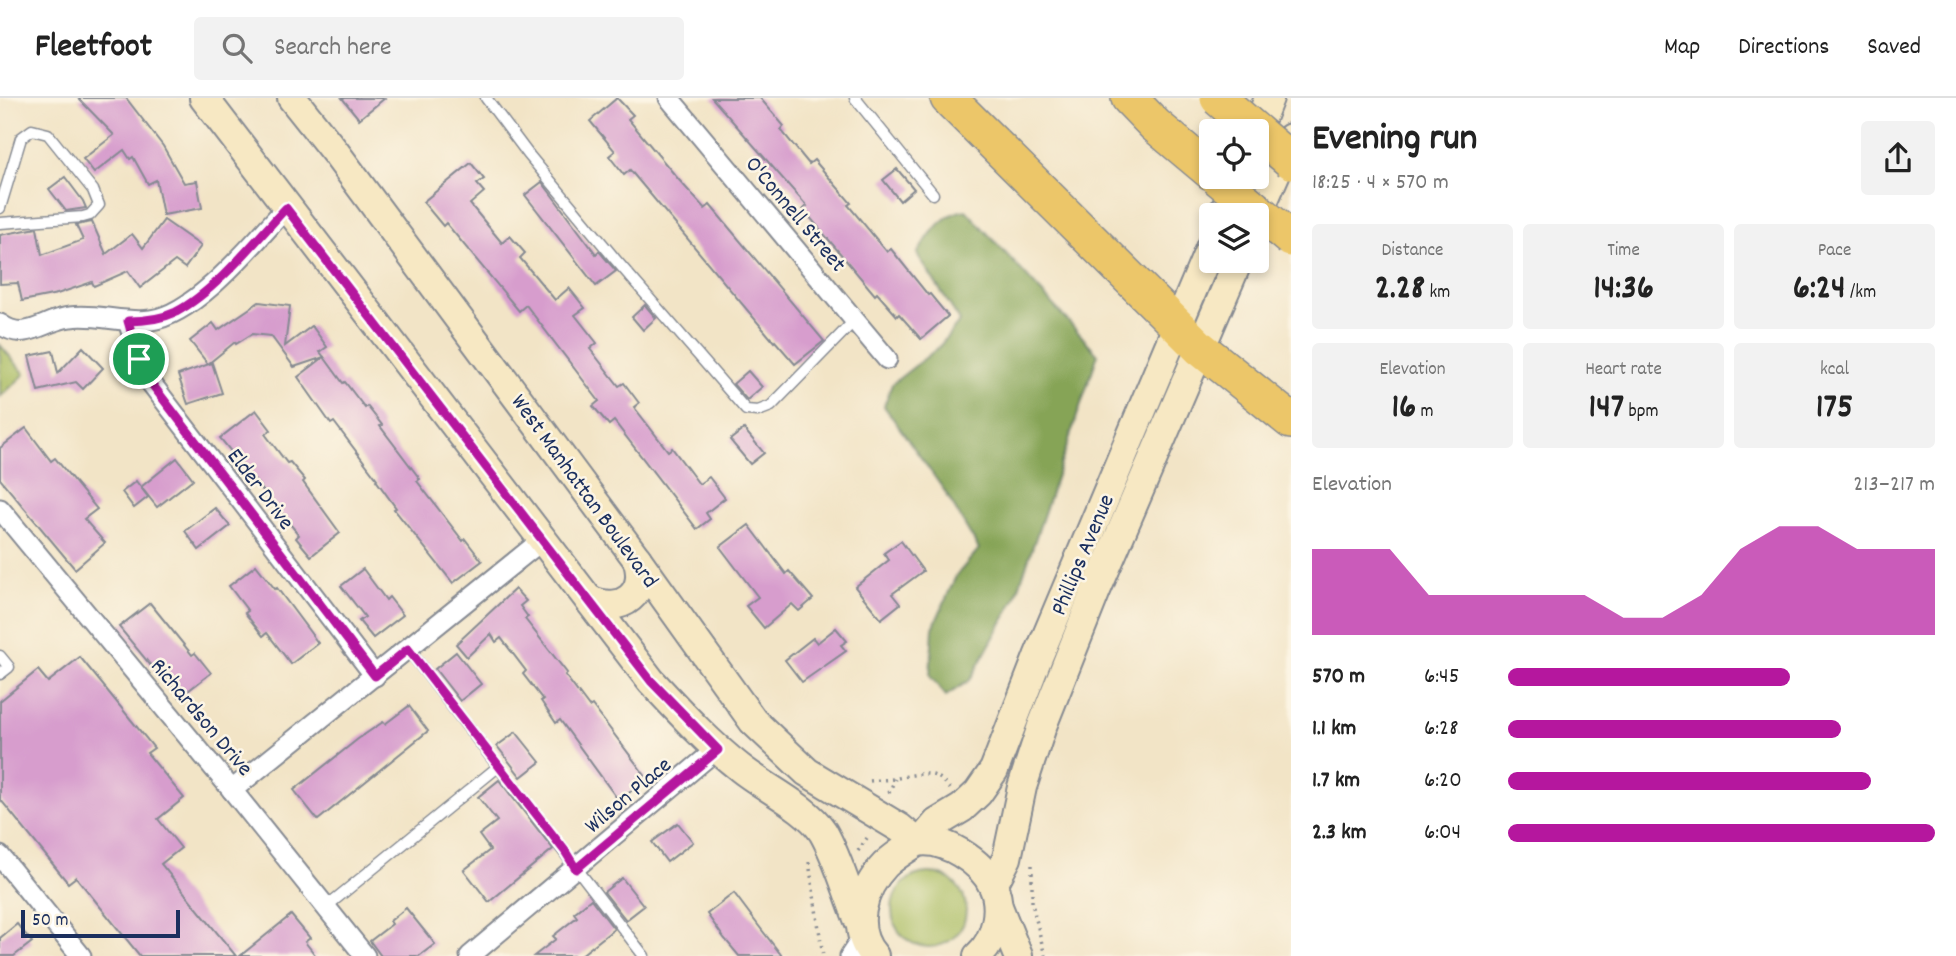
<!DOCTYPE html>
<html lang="en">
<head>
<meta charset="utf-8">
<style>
	body { margin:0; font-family:Dekko,sans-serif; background:#f2f2f2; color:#222; height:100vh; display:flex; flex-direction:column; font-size:26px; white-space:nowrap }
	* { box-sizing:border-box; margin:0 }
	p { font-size:23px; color:#767676 }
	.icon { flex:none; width:38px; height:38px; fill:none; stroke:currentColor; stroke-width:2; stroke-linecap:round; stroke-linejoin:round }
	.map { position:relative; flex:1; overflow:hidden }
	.details { display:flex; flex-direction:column; background:#fff; width:665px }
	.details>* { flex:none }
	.fabs { position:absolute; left:1199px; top:21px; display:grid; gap:14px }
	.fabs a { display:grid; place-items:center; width:70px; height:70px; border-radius:7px; background:#fff; box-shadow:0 4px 10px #0003; font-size:35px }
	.scale { position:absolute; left:21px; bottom:18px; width:159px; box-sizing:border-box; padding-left:7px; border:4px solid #1b2f5e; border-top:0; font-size:19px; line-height:24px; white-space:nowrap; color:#1b2f5e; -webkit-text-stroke:5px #fcf5e5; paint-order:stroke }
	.pin { position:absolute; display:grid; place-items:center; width:60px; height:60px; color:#fff; margin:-30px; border:4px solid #fff; border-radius:50%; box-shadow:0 2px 7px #0007 }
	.round { display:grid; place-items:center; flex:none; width:74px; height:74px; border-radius:7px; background:#f2f2f2 }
	.head { display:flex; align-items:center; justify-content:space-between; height:119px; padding:0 21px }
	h1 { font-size:38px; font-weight:800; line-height:52px }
	.metrics { display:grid; grid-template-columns:repeat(3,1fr); gap:10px; height:119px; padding:7px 21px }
	.metrics div { display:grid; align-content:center; border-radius:7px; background:#f2f2f2; text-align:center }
	.metrics b { font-size:35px; font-weight:800 }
	.metrics small { font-size:19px; font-weight:400 }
	.metrics p { font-size:19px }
	.chart { height:196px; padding:14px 21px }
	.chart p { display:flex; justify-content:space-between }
	.chart svg { width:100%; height:126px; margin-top:7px; fill:#b5179e; opacity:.7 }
	ul { padding:0 21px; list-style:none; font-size:23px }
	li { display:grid; grid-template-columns:112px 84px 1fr; align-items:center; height:52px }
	li i { height:18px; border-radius:9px; background:#b5179e }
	header { display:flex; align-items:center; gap:42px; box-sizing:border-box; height:98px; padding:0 35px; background:#fff; border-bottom:2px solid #e0e0e0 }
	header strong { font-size:33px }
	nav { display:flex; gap:38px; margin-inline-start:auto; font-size:24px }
	.search { width:490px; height:63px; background:#f2f2f2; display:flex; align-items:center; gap:18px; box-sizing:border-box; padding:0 24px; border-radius:7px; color:#767676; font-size:26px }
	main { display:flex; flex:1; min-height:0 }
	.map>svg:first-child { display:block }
	.green { fill:#a9bc60; stroke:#62765f; stroke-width:2 }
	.forest { fill:#86a456; stroke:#506a5a; stroke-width:2 }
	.building { fill:#d79dcd }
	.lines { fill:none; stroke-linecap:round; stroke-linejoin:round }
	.service-casing { stroke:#868a92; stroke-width:13 }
	.minor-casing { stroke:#868a92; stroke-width:23 }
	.secondary-casing { stroke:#868a92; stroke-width:32 }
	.motorway-casing { stroke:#868a92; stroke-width:38 }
	.path { stroke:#868a92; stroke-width:3.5; stroke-dasharray:2 5; stroke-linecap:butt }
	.service { stroke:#fff; stroke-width:10 }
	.minor { stroke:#fff; stroke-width:19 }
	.secondary { stroke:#f7e8c3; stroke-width:28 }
	.motorway { stroke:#ecc669; stroke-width:35 }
	.motorway-bridge-casing { stroke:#868a92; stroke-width:38; stroke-linecap:butt }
	.motorway-bridge { stroke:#ecc669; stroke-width:35 }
	.route-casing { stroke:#fff; stroke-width:14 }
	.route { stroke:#b5179e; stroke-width:9 }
	.labels { text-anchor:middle; stroke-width:5; stroke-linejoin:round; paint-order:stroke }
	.street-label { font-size:23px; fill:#1b2f5e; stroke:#fcf5e5 }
</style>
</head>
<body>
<header>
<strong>Fleetfoot</strong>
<div class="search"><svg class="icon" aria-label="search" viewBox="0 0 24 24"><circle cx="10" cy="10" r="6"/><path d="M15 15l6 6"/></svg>Search here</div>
<nav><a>Map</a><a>Directions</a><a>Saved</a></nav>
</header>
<main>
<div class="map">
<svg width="1291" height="858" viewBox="0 0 1291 858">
	<rect width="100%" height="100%" fill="#fcf5e5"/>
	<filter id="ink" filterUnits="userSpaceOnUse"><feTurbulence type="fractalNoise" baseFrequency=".0143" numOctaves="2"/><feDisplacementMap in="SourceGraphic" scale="14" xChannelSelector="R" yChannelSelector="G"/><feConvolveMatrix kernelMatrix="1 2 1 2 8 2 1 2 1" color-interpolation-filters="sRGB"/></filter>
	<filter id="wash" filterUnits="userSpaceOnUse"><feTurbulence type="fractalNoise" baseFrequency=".00686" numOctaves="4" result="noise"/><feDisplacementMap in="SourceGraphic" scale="28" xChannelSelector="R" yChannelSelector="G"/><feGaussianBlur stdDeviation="1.57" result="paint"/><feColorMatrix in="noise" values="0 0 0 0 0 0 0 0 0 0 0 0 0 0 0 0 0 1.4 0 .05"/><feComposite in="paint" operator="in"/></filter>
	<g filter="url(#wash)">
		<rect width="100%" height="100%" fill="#f2e4c6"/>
		<g class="green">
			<polygon points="0,247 25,276 0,299"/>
			<circle cx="929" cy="812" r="37"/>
		</g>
		<path class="forest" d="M966 112 1098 256 1015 501 970 582 946 598 930 578 933 530 956 478 979 451 944 392 884 308 892 286 939 249 960 223 917 156C930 136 942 115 966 112Z"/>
		<g id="blocks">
			<g class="building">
				<polygon points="78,0 126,0 163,48 184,85 197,83 202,110 163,117 156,82 148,86 133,59 130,61 124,52 94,75 83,61 114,37"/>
				<polygon points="342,0 385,0 359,21"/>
				<polygon points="617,0 633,17 628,21 679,82 705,111 710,107 824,243 795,266 775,243 774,244 630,72 624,77 609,58 615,53 590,23"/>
				<polygon points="712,0 760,0 784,28 781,32 809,66 814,62 851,105 848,107 887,154 891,151 928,197 930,196 948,218 921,241 899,216 897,218 877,195 875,197 803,111 807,108"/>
				<polygon points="471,65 484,81 477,86 484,94 470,106 502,145 510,138 525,155 520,160 555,202 569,190 585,210 575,217 597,245 590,251 619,288 624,285 639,305 634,309 668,353 672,350 699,386 709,379 725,400 706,415 710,421 697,431 614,323 609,327 593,308 599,303 526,207 519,213 446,125 443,128 423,104"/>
				<polygon points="897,71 914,91 900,103 883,82"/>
				<polygon points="65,79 83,103 86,110 66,113 49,91"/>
				<polygon points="542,84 596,156 599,153 616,173 596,188 525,97"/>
				<polygon points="164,122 201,148 185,170 175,163 140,190 128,173 94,188 92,184 57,196 22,203 18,185 0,186 0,137 37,130 42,157 83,142 76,127 92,124 106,156 132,136 143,150"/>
				<polygon points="259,204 290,208 285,248 312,228 327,249 320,254 324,259 294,269 271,238 252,236 236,246 235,244 208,266 190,243 213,225 218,232"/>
				<polygon points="645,207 656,220 643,232 632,219"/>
				<polygon points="83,249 103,270 83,291 76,284 38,293 29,258 53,253 58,275"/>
				<polygon points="324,259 343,285 345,284 365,310 367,308 382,327 380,328 420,381 417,383 463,443 465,441 482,463 453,485 394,411 396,410 376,382 377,381 334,324 331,326 298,279"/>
				<polygon points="212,265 222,295 188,306 178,277"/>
				<polygon points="748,273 762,289 747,302 733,286"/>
				<polygon points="256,312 271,332 265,336 287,365 290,364 305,382 303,384 340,435 311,458 296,440 299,437 220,340"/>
				<polygon points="26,330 51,363 55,360 97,411 84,421 105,445 75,471 0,381 0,350"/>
				<polygon points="744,331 764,355 750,366 730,342"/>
				<polygon points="177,360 193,381 157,409 141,389"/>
				<polygon points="136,383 148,399 134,410 122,394"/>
				<polygon points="215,410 230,428 199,452 185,433"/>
				<polygon points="749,427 786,476 789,473 813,501 799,513 792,506 764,530 746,508 758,499 720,449"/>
				<polygon points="901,443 923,473 892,496 900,506 881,521 855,489 889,462 884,455"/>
				<polygon points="256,467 275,491 277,490 318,545 291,566 267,535 263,538 245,515 248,513 229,488"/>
				<polygon points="363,471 386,502 389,499 403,517 373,540 359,523 365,519 341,488"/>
				<polygon points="515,491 526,503 520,508 528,519 525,521 567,575 565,577 589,609 592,607 647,680 619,703 560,622 556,625 541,603 543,602 523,576 526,573 501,540 496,544 491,536 467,559 456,546"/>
				<polygon points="150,505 192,557 195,555 211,575 180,599 159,572 156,574 119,529"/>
				<polygon points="836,530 847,543 841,547 846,553 802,584 785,562 813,540 817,545"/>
				<polygon points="456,554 481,586 460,603 435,571"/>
				<polygon points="80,559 154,650 147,655 184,700 158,721 181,750 161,766 236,858 140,858 76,779 68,785 0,701 0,603 38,572 48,584"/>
				<polygon points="409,608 428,633 318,722 294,692 358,641 383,624 385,626"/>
				<polygon points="516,634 540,664 521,679 497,648"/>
				<polygon points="499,682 553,751 489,804 464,772 490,752 479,737 497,723 478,699"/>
				<polygon points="678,725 693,744 667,764 652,744"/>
				<polygon points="622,780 644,808 626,822 604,794"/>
				<polygon points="734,795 758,827 782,858 739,858 724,840 707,816"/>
				<polygon points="591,801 614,831 580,858 534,858 556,841 553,838 577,819 574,815"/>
				<polygon points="406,810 435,846 419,858 381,858 370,843 392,826 390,823"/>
				<polygon points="291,817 310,840 305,844 316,858 240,858"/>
				<polygon points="17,826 32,844 14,858 0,858 0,840"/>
			</g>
		</g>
	</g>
	<g filter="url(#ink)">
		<use href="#blocks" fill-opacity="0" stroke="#868a92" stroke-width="2"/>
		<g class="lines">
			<g class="service-casing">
				<g id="service">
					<polyline points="486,0 528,56 615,161 746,312 758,313 771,308 855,222"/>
					<polyline points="855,0 933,96"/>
					<polyline points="0,110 21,40 32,32 48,36 93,92 99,107 90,117 83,119 0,125"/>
					<polyline points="408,551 644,858"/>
					<polyline points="0,558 9,569 0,576"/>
					<polyline points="327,808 499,668"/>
				</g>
			</g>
			<g class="minor-casing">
				<g id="minor">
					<polyline points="669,0 887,261"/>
					<polyline points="128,223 140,261 151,285 375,578"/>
					<path d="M0 226C26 245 43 222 70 219 97 215 124 226 151 222 197 216 255 143 286 110"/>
					<polyline points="0,411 232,692 365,858"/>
					<polyline points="232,692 542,442"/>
					<polyline points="0,758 81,858"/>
					<polyline points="470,858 717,651"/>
					<polyline points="850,858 862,840"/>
				</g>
			</g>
			<g class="secondary-casing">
				<g id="secondary">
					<path d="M204 0 651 583C679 613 707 644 739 669 763 689 806 708 823 734 839 762 847 794 859 823"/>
					<polyline points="292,0 335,54 637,461 753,623 807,674 900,730 917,744"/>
					<polyline points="1256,33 1269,0"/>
					<polyline points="1223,117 1238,79"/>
					<polyline points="1256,120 1291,40"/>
					<path d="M590 502C622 517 649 495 637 461"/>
					<polyline points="922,743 937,725 962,710 978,695 994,672 1038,559 1211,148"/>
					<polyline points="993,787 1007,760 1022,689 1042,628 1095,495 1238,163"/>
					<polyline points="999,811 1018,858"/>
					<path d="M874 858C850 831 862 791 885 767 894 758 906 751 917 744 944 739 982 764 993 788 1003 810 996 842 978 858"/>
				</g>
			</g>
			<g class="motorway-casing">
				<g id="motorway">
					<polyline points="948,0 1200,250 1291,323"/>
					<polyline points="1129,0 1155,27 1211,74"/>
				</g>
			</g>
			<g class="path">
				<path d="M870 683C878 682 886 682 893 681 915 677 935 668 950 691"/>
				<polyline points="889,695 895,681"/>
				<polyline points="858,753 867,740"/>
				<polyline points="809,764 823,858"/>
				<polyline points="1032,767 1032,805 1045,858"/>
			</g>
			<use href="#service" class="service"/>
			<use href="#minor" class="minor"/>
			<use href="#secondary" class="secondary"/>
			<use href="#motorway" class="motorway"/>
			<g class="motorway-bridge-casing">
				<g id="motorway-bridge">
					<polyline points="1218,0 1256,33"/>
					<polyline points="1256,33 1291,63"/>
					<polyline points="1217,79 1291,141"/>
				</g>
			</g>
			<use href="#motorway-bridge" class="motorway-bridge"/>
		</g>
	</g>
	<g class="lines" filter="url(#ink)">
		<g class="route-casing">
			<path id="route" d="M286 110 651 583 718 652 576 771 565 753 408 551 375 578 151 285 139 261 128 223C145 223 161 221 176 214 216 193 256 142 286 110Z"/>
		</g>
		<use href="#route" class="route"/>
	</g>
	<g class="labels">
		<g class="street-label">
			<text transform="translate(797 115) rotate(50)" y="8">O'Connell Street</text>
			<text transform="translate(262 390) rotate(53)" y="8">Elder Drive</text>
			<text transform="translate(586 392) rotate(54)" y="8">West Manhattan Boulevard</text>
			<text transform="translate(1081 456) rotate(-67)" y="8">Phillips Avenue</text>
			<text transform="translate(203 618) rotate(50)" y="8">Richardson Drive</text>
			<text transform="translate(627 696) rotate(-40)" y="8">Wilson Place</text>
		</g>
	</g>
</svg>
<div class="fabs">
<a><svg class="icon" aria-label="locate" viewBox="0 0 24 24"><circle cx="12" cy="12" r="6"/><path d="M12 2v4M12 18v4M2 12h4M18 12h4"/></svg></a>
<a><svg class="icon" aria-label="layers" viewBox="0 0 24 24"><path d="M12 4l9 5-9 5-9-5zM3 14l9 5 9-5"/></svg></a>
</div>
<div class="scale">50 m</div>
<div class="pin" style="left:139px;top:261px;background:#1e9e55"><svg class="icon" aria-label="arrive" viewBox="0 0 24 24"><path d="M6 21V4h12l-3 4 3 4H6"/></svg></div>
</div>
<section class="details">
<div class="head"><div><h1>Evening run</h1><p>18:25 · 4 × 570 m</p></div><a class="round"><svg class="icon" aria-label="share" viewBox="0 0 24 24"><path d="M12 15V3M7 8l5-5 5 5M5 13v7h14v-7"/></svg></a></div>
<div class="metrics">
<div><p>Distance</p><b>2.28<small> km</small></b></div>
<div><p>Time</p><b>14:36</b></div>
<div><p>Pace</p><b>6:24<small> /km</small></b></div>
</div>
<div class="metrics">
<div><p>Elevation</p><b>16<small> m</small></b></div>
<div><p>Heart rate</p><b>147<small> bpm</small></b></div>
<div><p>kcal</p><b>175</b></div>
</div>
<div class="chart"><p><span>Elevation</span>213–217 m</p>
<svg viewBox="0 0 160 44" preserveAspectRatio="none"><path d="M0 44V14L10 14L20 14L30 30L40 30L50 30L60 30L70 30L80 38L90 38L100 30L110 14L120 6L130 6L140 14L150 14L160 14V44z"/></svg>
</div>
<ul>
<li><b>570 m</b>6:45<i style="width:66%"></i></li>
<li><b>1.1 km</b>6:28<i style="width:78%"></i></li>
<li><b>1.7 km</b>6:20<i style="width:85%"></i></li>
<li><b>2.3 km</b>6:04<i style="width:100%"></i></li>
</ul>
</section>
</main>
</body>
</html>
